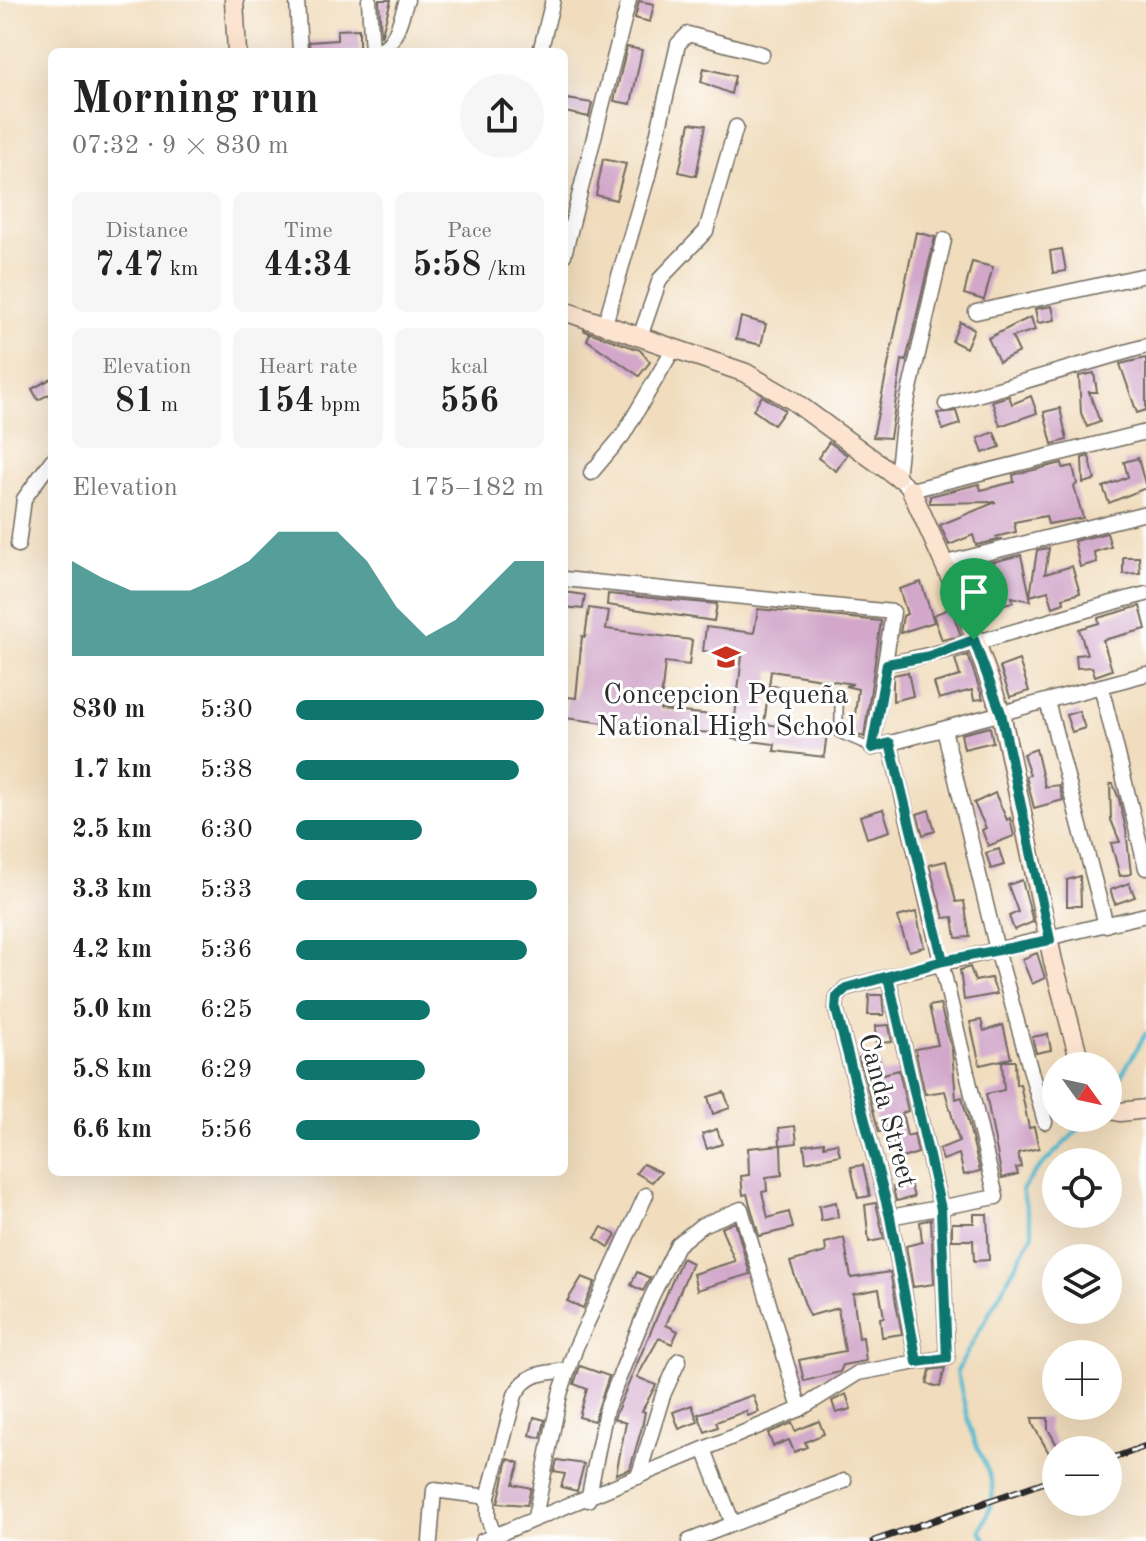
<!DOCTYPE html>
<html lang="en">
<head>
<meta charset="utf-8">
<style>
	body { margin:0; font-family:"Old Standard TT",serif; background:#f6f6f6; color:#222; height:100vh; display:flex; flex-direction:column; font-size:30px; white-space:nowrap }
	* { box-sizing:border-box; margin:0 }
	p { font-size:26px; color:#767676 }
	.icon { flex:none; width:44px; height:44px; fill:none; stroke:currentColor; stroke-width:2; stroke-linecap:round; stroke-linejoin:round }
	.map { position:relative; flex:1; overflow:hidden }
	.details { position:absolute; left:48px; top:48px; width:520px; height:1128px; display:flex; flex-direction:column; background:#fff; border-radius:12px; box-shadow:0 8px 32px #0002 }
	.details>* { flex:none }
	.needle { width:52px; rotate:123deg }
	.fabs { position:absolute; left:1042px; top:1052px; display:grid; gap:16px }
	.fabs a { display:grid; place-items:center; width:80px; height:80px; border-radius:50%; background:#fff; box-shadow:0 8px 32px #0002; font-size:40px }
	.pin { position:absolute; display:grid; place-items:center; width:68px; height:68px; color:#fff; margin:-82px -34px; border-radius:50% 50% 50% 0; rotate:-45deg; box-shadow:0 0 8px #0007 }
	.pin .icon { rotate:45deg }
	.round { display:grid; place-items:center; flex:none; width:84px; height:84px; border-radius:42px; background:#f6f6f6 }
	.head { display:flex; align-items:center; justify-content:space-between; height:136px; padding:0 24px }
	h1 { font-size:44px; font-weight:700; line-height:60px }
	.stats { display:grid; grid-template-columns:repeat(3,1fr); gap:12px; height:136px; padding:8px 24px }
	.stats div { display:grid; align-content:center; border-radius:12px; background:#f6f6f6; text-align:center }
	.stats b { font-size:34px; font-weight:700 }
	.stats small { font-size:22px; font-weight:400 }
	.stats p { font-size:22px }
	.chart { height:224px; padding:16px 24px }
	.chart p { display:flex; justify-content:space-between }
	.chart svg { width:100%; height:144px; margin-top:8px; fill:#0f766e; opacity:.7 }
	ul { padding:0 24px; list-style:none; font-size:26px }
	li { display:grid; grid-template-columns:128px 96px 1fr; align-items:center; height:60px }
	li i { height:20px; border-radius:10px; background:#0f766e }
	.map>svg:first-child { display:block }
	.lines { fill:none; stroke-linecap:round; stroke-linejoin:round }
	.stream { stroke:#53bad1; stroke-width:4 }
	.building { fill:#d2a7ca }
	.lane-casing { stroke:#70695e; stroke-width:10 }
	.street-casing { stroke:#70695e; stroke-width:17 }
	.secondary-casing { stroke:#70695e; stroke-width:21 }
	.lane { stroke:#fff; stroke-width:7 }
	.street { stroke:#fff; stroke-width:14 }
	.secondary { stroke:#fde4d0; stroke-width:18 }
	.rail-casing { stroke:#2b2b2b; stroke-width:7 }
	.rail { stroke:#fff; stroke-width:4; stroke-dasharray:12; stroke-linecap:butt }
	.route-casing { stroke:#fff; stroke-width:16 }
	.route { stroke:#0f766e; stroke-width:10 }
	.labels { text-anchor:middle; stroke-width:6; stroke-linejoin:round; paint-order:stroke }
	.poi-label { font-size:28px; fill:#2b2b2b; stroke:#fff }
	.street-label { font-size:28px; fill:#2b2b2b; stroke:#fff }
</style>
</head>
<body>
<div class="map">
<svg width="1146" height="1541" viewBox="0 0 1146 1541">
	<rect width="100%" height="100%" fill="#fff"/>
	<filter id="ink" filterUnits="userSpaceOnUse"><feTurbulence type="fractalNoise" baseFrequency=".0125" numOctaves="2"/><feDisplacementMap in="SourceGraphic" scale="16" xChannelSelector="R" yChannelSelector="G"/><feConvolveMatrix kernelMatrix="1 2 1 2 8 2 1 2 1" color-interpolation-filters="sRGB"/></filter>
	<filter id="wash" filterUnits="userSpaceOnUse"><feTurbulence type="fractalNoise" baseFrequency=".006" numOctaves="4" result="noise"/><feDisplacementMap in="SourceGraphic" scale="32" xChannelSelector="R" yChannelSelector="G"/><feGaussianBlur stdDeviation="1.8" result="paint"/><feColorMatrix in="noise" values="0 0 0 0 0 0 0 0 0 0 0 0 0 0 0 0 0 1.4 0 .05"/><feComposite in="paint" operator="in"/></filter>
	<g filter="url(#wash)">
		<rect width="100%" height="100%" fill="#f1ddbd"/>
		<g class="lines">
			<g class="stream">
				<polyline points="1108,1098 1146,1033"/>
				<path d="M986 1541 980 1530C1004 1484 989 1480 974 1438 966 1416 962 1393 957 1371L1033 1234 1022 1190 1034 1173 1090 1118"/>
			</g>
		</g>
		<g id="blocks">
			<g class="building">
				<polygon points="379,0 391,0 381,37"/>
				<polygon points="639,1 654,4 650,22 635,18"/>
				<polygon points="359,29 359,52 310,52 309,42 337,40 337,30"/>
				<polygon points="627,47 642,50 631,104 614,101"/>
				<polygon points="704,68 735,76 731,94 701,82"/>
				<polygon points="567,99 592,103 589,117 565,112"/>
				<polygon points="690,123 706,125 696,176 679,172"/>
				<polygon points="603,159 626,164 616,200 596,195"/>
				<polygon points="916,232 935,237 906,361 902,360 890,438 873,437"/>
				<polygon points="1062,249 1066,271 1053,273 1050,251"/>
				<polygon points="972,262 993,267 984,300 964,294"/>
				<polygon points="1052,306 1055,320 1038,323 1035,309"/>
				<polygon points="741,317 766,324 761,345 736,339"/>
				<polygon points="1031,317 1035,330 1012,337 1019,352 999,362 988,338"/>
				<polygon points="960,322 974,329 966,348 952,341"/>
				<polygon points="583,330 640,350 650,362 639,376 587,340 590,333"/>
				<polygon points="1146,358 1146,410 1137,413 1120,364"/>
				<polygon points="1094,373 1097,392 1089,392 1100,422 1087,427 1081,413 1079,376"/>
				<polygon points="52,378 52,393 38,400 32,389"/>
				<polygon points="762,396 785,410 774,425 753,410"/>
				<polygon points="1009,396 1012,404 1031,396 1037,413 1000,426 992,401"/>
				<polygon points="1060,408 1067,440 1052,444 1044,412"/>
				<polygon points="956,411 960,424 943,430 937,413"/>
				<polygon points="994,432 1000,447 983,453 978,438"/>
				<polygon points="829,442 847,455 836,471 818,458"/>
				<polygon points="1089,456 1095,480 1083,483 1082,458"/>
				<polygon points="1138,458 1146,488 1109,503 1103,487 1128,477 1124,462"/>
				<polygon points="1062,463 1063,468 1073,466 1077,484 1074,486 1083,518 1048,524 1046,516 1014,522 1016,532 995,537 1003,539 976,545 973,535 949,545 940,525 996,502 930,503 930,496 979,484 981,490 1014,482 1013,475"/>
				<polygon points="1107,533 1111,547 1094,552 1097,562 1080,567 1074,541"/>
				<polygon points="1049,548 1045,574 1072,566 1080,593 1063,598 1064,603 1053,607 1048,591 1030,596 1037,550"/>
				<polygon points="1021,555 1031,601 1012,597 1013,602 1000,605 999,600 980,608 960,570"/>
				<polygon points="1123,557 1139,557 1140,573 1123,574"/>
				<polygon points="921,582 934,622 900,633 903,616 907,614 899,589"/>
				<polygon points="564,592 585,595 583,609 564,607"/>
				<polygon points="608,594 717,604 714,621 607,605"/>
				<polygon points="1140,606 1146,629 1103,640 1112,670 1095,676 1092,667 1077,668 1076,655 1087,654 1079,629 1099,623 1098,618"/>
				<polygon points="589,608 609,611 606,629 692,640 689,665 665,662 660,710 735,717 742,656 703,651 706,627 754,633 758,609 881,621 864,737 853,733 858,689 845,686 853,684 771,671 764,724 827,732 824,757 774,751 775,744 732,739 733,734 659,730 565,718 568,697 576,698 582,636 585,637"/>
				<polygon points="951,608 961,636 942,640 933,615"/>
				<polygon points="968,655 983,699 974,700 972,690 939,699 934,683 960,676 955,659"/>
				<polygon points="1019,660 1029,691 1010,697 1000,667"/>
				<polygon points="908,672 913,696 893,701 893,675"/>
				<polygon points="1079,711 1085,728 1072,732 1066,715"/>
				<polygon points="990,727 993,742 964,749 961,734"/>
				<polygon points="1036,749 1045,787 1059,785 1063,800 1034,808 1026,776 1030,775 1023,754"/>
				<polygon points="1110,784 1113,784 1119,799 1126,830 1131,874 1120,876 1111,843 1120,842 1111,820"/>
				<polygon points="995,793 1007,820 1010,818 1014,836 988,846 982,830 986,828 974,803"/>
				<polygon points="883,809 890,831 867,838 860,816"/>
				<polygon points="929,810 935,831 923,835 917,814"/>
				<polygon points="999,849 1004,865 991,869 986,853"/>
				<polygon points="946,861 956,902 964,901 970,937 956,938 953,917 944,918 929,865"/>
				<polygon points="1080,876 1081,906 1067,906 1067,880"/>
				<polygon points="1022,880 1033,922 1014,930 1009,916 1018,912 1008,885"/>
				<polygon points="1129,883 1135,897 1115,904 1110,890"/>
				<polygon points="916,912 924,947 909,951 897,917"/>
				<polygon points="1037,953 1045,978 1032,984 1022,959"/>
				<polygon points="970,967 975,981 991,978 997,994 964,1000 960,970"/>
				<polygon points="869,995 882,995 884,1015 868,1015"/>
				<polygon points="940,1004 952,1051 956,1099 962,1097 980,1171 964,1175 959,1154 943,1160 939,1149 959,1141 945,1091 925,1094 915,1049 938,1045 929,1006"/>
				<polygon points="981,1020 984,1031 1003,1025 1011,1058 980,1065 970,1022"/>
				<polygon points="889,1025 892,1042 876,1043 875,1026"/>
				<polygon points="1048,1034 1051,1050 1036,1053 1032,1037"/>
				<polygon points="877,1053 883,1074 899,1070 908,1111 902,1113 907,1136 914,1134 918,1153 899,1159 890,1129 879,1132 859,1058"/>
				<polygon points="1002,1061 1015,1061 1016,1085 1020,1084 1029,1128 1034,1127 1039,1148 1018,1153 1021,1167 1016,1168 1018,1174 1002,1178 986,1094 1004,1090"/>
				<polygon points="724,1092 730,1108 713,1114 708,1097"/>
				<polygon points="795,1126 797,1143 781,1145 782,1175 766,1177 767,1191 762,1192 768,1218 789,1212 793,1228 759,1236 747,1194 743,1195 741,1176 749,1175 748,1148 780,1145 779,1128"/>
				<polygon points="717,1129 722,1144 707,1149 702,1134"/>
				<polygon points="824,1142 824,1146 837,1143 840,1155 806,1162 804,1145"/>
				<polygon points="643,1164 661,1172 652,1182 636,1173"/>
				<polygon points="863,1165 870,1196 858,1198 851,1167"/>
				<polygon points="910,1183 914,1197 896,1201 893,1187"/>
				<polygon points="836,1202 838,1217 821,1221 819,1206"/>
				<polygon points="876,1203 884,1239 869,1242 865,1205"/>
				<polygon points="974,1214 987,1214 989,1260 974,1261 973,1240 952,1240 952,1223 974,1223"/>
				<polygon points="931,1219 934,1284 913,1287 906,1246 922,1242 920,1222"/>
				<polygon points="735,1222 750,1274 697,1290 693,1274 735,1261 721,1228"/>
				<polygon points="602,1227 616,1235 609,1247 595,1238"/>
				<polygon points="844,1238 851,1278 890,1272 902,1334 882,1337 880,1318 884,1317 879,1289 853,1294 859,1338 863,1337 866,1361 843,1365 840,1372 804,1381 799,1360 845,1351 838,1308 809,1316 790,1262 826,1252 825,1243"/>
				<polygon points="682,1258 692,1263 666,1325 678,1331 672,1344 659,1338 637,1377 656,1385 642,1411 645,1412 642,1427 630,1469 616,1474 626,1423 614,1419 616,1413"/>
				<polygon points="637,1272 650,1278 643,1291 631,1285"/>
				<polygon points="582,1277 595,1282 583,1308 567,1301"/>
				<polygon points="580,1366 609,1376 594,1421 579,1417 587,1389 574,1384"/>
				<polygon points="945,1368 940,1387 927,1384 930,1370"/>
				<polygon points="846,1394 851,1409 836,1413 832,1401"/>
				<polygon points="753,1395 759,1412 748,1416 746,1411 716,1422 718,1427 705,1432 698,1414"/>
				<polygon points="692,1405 698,1422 679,1429 673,1412"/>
				<polygon points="534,1417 545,1420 541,1438 530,1435"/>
				<polygon points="1032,1418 1048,1418 1048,1429 1058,1447 1049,1453 1033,1425"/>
				<polygon points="819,1421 824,1434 805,1442 807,1447 794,1452 789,1440 773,1446 768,1433 792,1423 795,1431"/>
				<polygon points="508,1459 520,1463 513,1484 531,1488 527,1505 498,1503"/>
				<polygon points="557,1460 584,1464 577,1491 561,1487 565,1474 554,1472"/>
			</g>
		</g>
	</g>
	<g filter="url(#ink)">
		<use href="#blocks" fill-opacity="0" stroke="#70695e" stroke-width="2"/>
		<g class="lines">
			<g class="lane-casing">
				<polyline id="lane" points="773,690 839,695 839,734 872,748"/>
			</g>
			<g class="street-casing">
				<g id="street">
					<polyline points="297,0 300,52"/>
					<polyline points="369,0 372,52"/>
					<path d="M372 52C397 48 399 21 407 0"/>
					<polyline points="540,52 553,0"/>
					<polyline points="944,240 904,415 897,477 911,490 1146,432"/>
					<polyline points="564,255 629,0"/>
					<polyline points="976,312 1146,275"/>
					<polyline points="605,324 648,176 678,44 688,34 762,54"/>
					<polyline points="640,337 660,279 706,231 736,127"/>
					<polyline points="946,404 1146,346"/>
					<polyline points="591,473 623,435 674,348"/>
					<polyline points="18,545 24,499 52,460"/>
					<polyline points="946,563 1146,513"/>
					<polyline points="564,579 893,612 872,748 1146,674"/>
					<path d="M887 664C972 648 1060 615 1146 594"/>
					<polyline points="1101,686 1146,868"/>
					<polyline points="1047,701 1106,925"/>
					<polyline points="944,729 997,950 1045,1122"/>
					<path d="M890 743 996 1197 890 1217 836 1009 837 997 846 988C946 961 1046 938 1146 915"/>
					<polyline points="888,977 941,1209 947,1358 917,1362"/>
					<polyline points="704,1449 733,1524"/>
					<polyline points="638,1477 663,1395 679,1360"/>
					<polyline points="588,1500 606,1410 651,1298 677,1245 702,1225 741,1209 800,1409"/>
					<polyline points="535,1517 560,1394 576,1347 646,1195"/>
					<polyline points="430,1541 434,1490 488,1497"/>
					<polyline points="482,1541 800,1409 858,1373 917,1362 890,1217"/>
					<path d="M496 1541 488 1518V1497L515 1395C527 1372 544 1373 568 1370"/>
					<polyline points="689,1541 844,1481"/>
				</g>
			</g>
			<g class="secondary-casing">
				<g id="secondary">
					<polyline points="234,0 237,52"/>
					<polyline points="564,311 746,373 792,400 897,477"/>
					<polyline points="911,490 965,610 1001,713 1053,961 1081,1066"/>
					<polyline points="1108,1109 1120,1112 1146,1109"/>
				</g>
			</g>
			<use href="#lane" class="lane"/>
			<use href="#street" class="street"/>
			<use href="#secondary" class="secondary"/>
			<g class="rail-casing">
				<g id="rail">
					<polyline points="1108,1460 1146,1446"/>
					<polyline points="874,1541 1056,1478"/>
				</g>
			</g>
			<use href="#rail" class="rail"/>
		</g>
	</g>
	<g class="lines" filter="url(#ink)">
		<g class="route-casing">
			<polyline id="route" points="974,640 930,656 887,664 872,748 890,743 943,961 888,977 941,1209 947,1358 917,1362 890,1217 836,1009 837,997 846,988 943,961 1050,940 1001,713 974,640"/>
		</g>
		<use href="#route" class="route"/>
	</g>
	<defs>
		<g id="school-bare" transform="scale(2.16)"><path d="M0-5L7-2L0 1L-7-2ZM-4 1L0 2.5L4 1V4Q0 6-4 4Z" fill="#c8321e" stroke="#fff" stroke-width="2.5" paint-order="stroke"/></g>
	</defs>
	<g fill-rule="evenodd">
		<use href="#school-bare" x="726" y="657"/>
	</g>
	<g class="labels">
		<g class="poi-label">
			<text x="726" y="703">Concepcion Pequeña<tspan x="726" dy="32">National High School</tspan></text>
		</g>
		<g class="street-label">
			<text transform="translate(889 1110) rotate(75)" y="10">Canda Street</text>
		</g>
	</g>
</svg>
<div class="fabs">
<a><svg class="needle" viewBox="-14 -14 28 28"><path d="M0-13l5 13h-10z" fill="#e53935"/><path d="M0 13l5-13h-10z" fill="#767676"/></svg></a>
<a><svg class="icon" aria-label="locate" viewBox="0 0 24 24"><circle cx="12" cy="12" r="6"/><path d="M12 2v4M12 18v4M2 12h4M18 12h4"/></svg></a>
<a><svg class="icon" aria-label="layers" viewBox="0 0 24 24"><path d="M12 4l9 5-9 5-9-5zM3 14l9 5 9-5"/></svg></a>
<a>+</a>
<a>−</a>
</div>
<div class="pin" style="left:974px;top:640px;background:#1e9e55"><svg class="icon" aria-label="arrive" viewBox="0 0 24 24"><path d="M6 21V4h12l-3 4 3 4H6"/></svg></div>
<section class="details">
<div class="head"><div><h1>Morning run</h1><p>07:32 · 9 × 830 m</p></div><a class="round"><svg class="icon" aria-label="share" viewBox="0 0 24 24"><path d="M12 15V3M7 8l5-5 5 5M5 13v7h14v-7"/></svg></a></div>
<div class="stats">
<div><p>Distance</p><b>7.47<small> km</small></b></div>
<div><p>Time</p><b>44:34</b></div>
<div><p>Pace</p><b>5:58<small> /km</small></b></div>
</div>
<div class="stats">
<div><p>Elevation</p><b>81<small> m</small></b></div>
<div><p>Heart rate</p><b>154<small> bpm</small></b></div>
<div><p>kcal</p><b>556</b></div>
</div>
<div class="chart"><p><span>Elevation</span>175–182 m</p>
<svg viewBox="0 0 160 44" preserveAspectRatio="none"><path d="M0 44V15L10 20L20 24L30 24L40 24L50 20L60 15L70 6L80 6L90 6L100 15L110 29L120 38L130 33L140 24L150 15L160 15V44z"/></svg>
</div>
<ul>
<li><b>830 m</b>5:30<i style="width:100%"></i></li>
<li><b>1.7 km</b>5:38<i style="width:90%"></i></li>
<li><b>2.5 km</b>6:30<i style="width:51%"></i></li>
<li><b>3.3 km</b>5:33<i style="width:97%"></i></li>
<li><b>4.2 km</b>5:36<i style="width:93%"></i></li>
<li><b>5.0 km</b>6:25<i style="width:54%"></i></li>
<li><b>5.8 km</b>6:29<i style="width:52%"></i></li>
<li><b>6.6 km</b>5:56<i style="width:74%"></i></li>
</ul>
</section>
</div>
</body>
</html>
